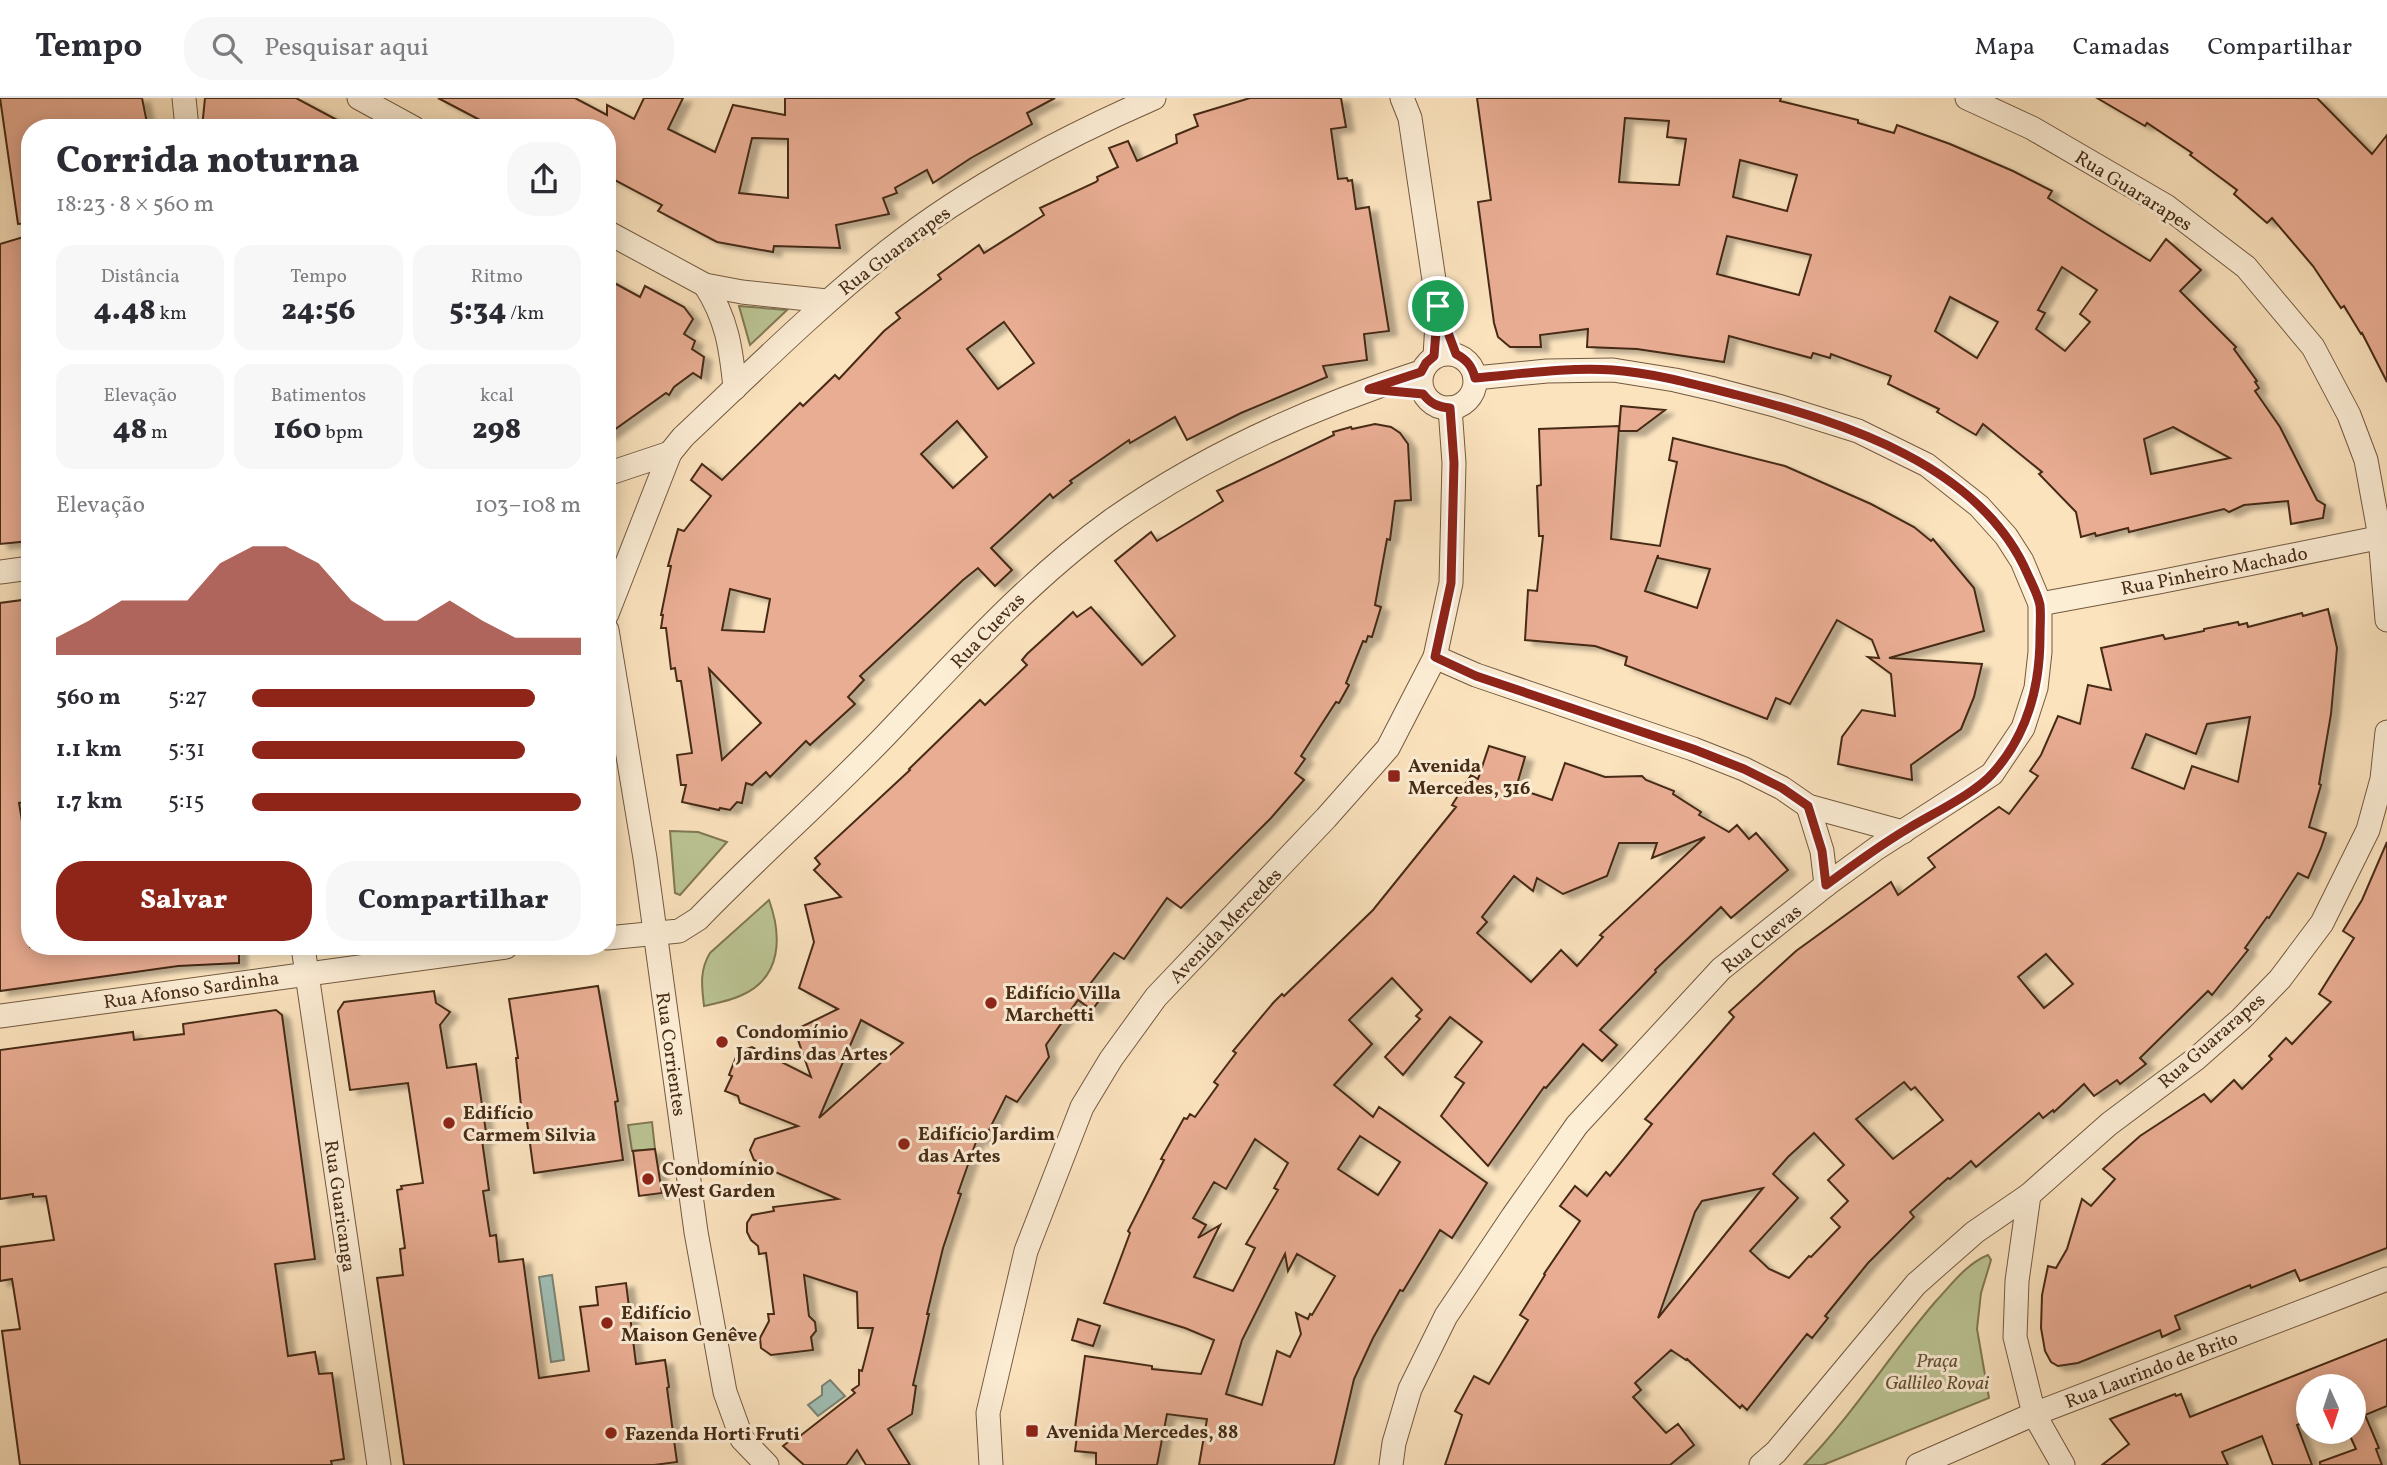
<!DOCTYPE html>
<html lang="pt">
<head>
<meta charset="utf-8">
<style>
	body { margin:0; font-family:Vollkorn,serif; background:#f7f7f7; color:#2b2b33; height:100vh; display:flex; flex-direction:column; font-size:26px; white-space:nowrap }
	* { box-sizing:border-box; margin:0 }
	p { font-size:23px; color:#7c7c81 }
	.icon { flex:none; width:38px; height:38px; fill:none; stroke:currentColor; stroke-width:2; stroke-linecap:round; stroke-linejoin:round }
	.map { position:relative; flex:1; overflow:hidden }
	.panel { position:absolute; left:21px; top:21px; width:595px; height:836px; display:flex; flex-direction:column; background:#fff; border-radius:28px; box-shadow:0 4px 18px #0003 }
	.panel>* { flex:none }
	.needle { width:46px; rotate:177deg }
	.fabs { position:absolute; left:2296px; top:1276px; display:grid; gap:14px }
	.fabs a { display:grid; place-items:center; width:70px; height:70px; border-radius:50%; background:#fff; box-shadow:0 4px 18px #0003; font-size:35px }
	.pin { position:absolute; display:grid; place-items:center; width:60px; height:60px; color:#fff; margin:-30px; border:4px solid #fff; border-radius:50%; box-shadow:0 2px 7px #0007 }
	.round { display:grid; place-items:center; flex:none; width:74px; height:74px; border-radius:28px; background:#f7f7f7 }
	.head { display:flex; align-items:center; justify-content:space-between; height:119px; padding:0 35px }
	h1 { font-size:38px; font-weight:800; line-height:52px }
	.figures { display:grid; grid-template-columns:repeat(3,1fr); gap:10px; height:119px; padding:7px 35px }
	.figures div { display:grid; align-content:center; border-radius:18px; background:#f7f7f7; text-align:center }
	.figures b { font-size:30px; font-weight:800 }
	.figures small { font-size:19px; font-weight:400 }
	.figures p { font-size:19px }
	.chart { height:196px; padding:14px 35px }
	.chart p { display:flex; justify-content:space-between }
	.chart svg { width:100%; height:126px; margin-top:7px; fill:#8f2418; opacity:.7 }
	.action { display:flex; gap:14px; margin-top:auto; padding:14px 35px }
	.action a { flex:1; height:80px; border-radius:28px; background:#8f2418; color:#fff; font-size:28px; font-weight:800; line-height:80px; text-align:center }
	.action a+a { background:#f7f7f7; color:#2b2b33 }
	ul { padding:0 35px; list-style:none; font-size:23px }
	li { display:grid; grid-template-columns:112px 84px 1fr; align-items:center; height:52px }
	li i { height:18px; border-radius:9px; background:#8f2418 }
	header { display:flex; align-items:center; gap:42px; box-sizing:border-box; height:98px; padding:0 35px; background:#fff; border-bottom:2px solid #e1e1e2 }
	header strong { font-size:33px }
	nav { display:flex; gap:38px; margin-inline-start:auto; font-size:24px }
	.search { width:490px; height:63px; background:#f7f7f7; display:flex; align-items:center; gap:18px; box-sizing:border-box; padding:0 24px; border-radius:28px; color:#7c7c81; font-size:26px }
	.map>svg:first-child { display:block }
	.green { fill:#bbc494; stroke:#807854; stroke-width:2 }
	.water { fill:#9fbeb4; stroke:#7b8374; stroke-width:2 }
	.building { fill:#e9ad93; stroke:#462b15; stroke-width:2; fill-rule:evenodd; filter:url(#shadow) }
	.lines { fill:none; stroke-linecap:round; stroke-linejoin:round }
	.minor-casing { stroke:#73593f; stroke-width:25 }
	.minor { stroke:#fcedd5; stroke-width:23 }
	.route-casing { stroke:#fff; stroke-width:14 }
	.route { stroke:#8f2418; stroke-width:9 }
	.poi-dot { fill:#8f2418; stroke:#fcedd5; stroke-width:2.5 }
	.labels { text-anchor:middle; stroke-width:6; stroke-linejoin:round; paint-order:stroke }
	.street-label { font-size:19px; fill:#462b15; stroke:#fcedd5 }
	.poi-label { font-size:19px; font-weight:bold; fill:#462b15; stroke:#fcedd5; text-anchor:start }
	.park-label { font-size:19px; font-style:italic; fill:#635135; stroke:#fcedd5 }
</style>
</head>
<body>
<header>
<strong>Tempo</strong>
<div class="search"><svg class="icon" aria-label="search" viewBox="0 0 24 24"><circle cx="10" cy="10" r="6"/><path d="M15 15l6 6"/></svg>Pesquisar aqui</div>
<nav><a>Mapa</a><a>Camadas</a><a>Compartilhar</a></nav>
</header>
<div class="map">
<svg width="2387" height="1367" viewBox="0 0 2387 1367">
	<defs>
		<filter id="shadow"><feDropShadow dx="8" dy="4.5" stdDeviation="2" flood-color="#0004"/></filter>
	</defs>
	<rect width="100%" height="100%" fill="#fbe3be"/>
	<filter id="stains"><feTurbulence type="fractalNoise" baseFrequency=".00286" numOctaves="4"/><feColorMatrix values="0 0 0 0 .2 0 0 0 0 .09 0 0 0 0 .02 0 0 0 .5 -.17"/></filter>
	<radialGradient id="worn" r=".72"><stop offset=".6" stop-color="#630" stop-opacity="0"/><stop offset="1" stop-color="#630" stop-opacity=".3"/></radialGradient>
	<g class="green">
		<polygon points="739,208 787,212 750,247"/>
		<polygon points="670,733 698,734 727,744 680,797 675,795"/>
		<path d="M769 802C782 838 782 879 742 897 730 903 716 905 704 908 702 889 699 873 710 855Z"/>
		<polygon points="652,1024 655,1051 632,1053 628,1027"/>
		<path d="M1988 1157 1991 1162 1981 1195 1977 1231 1989 1300 1823 1367H1804C1853 1317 1890 1256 1936 1203 1952 1186 1966 1166 1988 1157Z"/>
	</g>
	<g class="water">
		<polygon points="552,1177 564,1262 551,1264 539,1179"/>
		<polygon points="830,1282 845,1298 818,1318 808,1307 822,1297 822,1288"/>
	</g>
	<g class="building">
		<polygon points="0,0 142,0 148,30 30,30 30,125 18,126"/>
		<polygon points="205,0 296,0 352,30 202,30"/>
		<path d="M438 0H575L607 17V7L634 21 644 0H683L668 31 715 54 733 7 785 17V0H1055L1027 15 1032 26 971 60 933 85 927 72 895 90 897 95 883 100 889 116 836 127 840 150 774 148 773 154 717 144 658 113 662 107 607 78V30H476L480 22ZM752 40 788 41V100L739 95Z"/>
		<path d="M1250 0H1341L1346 29 1331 31 1338 81 1347 80 1348 83 1352 82 1356 111 1369 109 1389 233 1364 236 1367 262 1323 268 1327 279 1241 315 1187 342 1175 319 1130 345 1129 342 1070 383 1072 385 1053 400 1050 396 991 450 1012 472 995 488 978 470 963 482 860 578 864 582 848 599 855 606 810 647 806 643 770 679 766 674 752 687 746 685 742 705 737 704 730 712 720 710 719 712 682 704 686 687H681L677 657 692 655 681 583H677L675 570 671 571 666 530H661L663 517H661L671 468H668L678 431 684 433 711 398 691 382 702 366 722 382 800 305 803 308 835 277 839 281 884 233 900 220 896 215 941 181 938 177 979 147 984 155 1044 117 1040 110 1096 84 1098 82 1097 79 1118 69 1109 50 1128 43 1137 63 1177 45 1176 37 1198 28 1194 17ZM1004 224 1034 265 998 291 967 251ZM957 323 987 359 953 390 921 356ZM730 491 770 501 764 534 722 532ZM709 571 761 625 722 662Z"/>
		<path d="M1477 0H1781L1780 3 1858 22V25L1894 35 1897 27 1950 46 2013 73 2052 93 2048 100 2150 163 2166 141 2201 172 2180 193 2236 249 2234 251 2257 283 2255 284 2259 290 2255 293 2280 329 2317 402 2325 407 2323 420 2291 426 2288 403 2244 407 2229 414 2224 411 2129 434 2128 430 2096 438 2095 435 2081 439 2076 414 2039 376 2042 374 1983 326 1976 337 1937 314 1939 311 1888 286 1891 278 1831 256 1830 260 1813 255 1811 260 1729 238 1724 264 1637 251 1587 249 1588 231 1540 237 1541 249H1510L1498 239 1494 225 1478 104 1491 102ZM1625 20 1669 23 1667 39 1686 41 1679 87 1619 84ZM1740 62 1797 77 1787 113 1733 99ZM1727 138 1811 157 1799 197 1717 176ZM2062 169 2097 192 2080 216 2090 224 2065 253 2036 231 2045 215 2038 212ZM1950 199 1998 224 1977 260 1935 233ZM2173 329 2230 360 2151 376 2144 341Z"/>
		<polygon points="2097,0 2317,0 2372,56 2387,37 2387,284 2362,235 2361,236 2344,208 2341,210 2313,168 2272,120 2267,125 2234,96 2237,92 2190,57 2192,55 2147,25 2145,28"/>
		<polygon points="30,137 30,443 0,446 0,146"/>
		<polygon points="607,181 640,199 645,188 684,209 693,221 684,236 695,243 692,251 704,259 701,280 693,275 674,289 669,297 666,295 607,337"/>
		<polygon points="1621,308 1665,312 1637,333 1619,333"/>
		<path d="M1375 326 1391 329 1400 335 1408 346 1411 402 1395 403 1390 442 1387 441 1375 507 1381 509 1372 539 1368 538 1366 544 1363 543 1346 585 1349 587 1339 605 1336 604 1301 658 1305 661 1295 675 1304 682 1271 720 1181 810 1167 800 1124 861 1114 855 1090 886 1104 896 1092 912 1078 902 1046 947 1049 959 1017 1004 1006 998 984 1042 977 1041 958 1095 961 1096 943 1150 927 1216H929L913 1287 916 1288 912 1316 888 1331 910 1367H866L857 1352 846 1367H804L783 1348 798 1336 800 1338 855 1295 852 1292 859 1287V1272L862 1273 873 1230H858L857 1194 804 1177 809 1218 815 1224 816 1233 811 1239 813 1252 771 1257 761 1250 760 1240 769 1223 768 1216H774L766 1155 759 1156 758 1148 751 1142 747 1134V1125L752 1117 774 1113 773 1109 838 1101 775 1074 771 1069 754 1062 750 1052 755 1041 798 1028 740 1005 738 998 725 993 732 978 729 977 738 954 752 949 811 979 797 939 801 929 838 911 799 890 814 844 805 807 841 799 814 772 820 766 815 760 910 672 909 671 980 602 985 607 1027 567 1022 562 1027 556 1073 514 1077 519 1091 509 1142 567 1175 538 1115 463 1151 434 1157 443 1223 403 1217 393 1334 337 1333 334 1351 329 1352 331ZM861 922 903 945 819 1020Z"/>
		<path d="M1619 328 1611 441 1660 448 1677 364 1669 362 1673 340 1785 368 1871 406 1914 429 1931 443 1933 441 1974 490 1984 533 1889 560 1982 566 1974 599 1961 631 1911 667 1912 682 1838 666 1842 639 1862 612 1895 618 1891 576 1868 559 1879 560 1872 542 1837 522 1790 606 1776 600 1767 621 1625 567 1627 559 1595 548 1525 542 1528 492 1537 493 1543 438H1539L1537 388 1541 387 1539 331ZM1658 457V460L1710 471 1697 510 1645 493Z"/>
		<polygon points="30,501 30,704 19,705 30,771 30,849 239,849 239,865 178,868 0,893 0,505"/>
		<path d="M2328 511 2337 550 2331 616 2319 686 2321 687 2309 729 2326 735 2321 750 2308 780 2298 775 2269 820 2267 819 2245 850 2248 852 2212 897 2208 893 2140 960 2146 966 2120 986 2117 982 2094 998 2084 986 2054 1014 2053 1012 2043 1020 2039 1015 1976 1069 1971 1063 1950 1081 1948 1080 1910 1114 1914 1119 1868 1165 1825 1218 1828 1220 1812 1240 1807 1236 1747 1312 1742 1307 1740 1310 1687 1261 1686 1262 1671 1252 1635 1285 1641 1292 1633 1299 1666 1335 1678 1326 1694 1347 1670 1367H1445L1462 1317 1455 1313 1474 1278 1489 1286 1528 1222 1520 1217 1545 1177 1544 1176 1580 1123 1560 1108 1575 1088 1587 1098 1606 1074 1610 1078 1652 1026 1645 1021 1734 919 1729 914 1796 853 1891 784 1898 797 1935 769 1928 760 1999 709 2009 716 2038 678 2030 673 2041 657 2058 618 2080 626 2088 587 2111 592 2101 550 2163 537 2165 541 2204 533V531L2238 524 2239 527 2247 525 2248 529 2302 515 2303 518ZM2250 619 2238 684 2192 668 2184 691 2132 670 2146 636 2196 656 2207 626ZM2046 856 2073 886 2044 910 2018 879ZM1904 984 1911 992 1915 989 1943 1022 1893 1061 1856 1021ZM1814 1035 1844 1067 1828 1082 1848 1103 1831 1120 1840 1129 1811 1159 1809 1158 1789 1180 1769 1171 1750 1153 1798 1100 1773 1076 1788 1059ZM1763 1090 1727 1134 1658 1220 1695 1114 1702 1103Z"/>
		<path d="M1489 648 1525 659 1516 690 1552 702 1565 665 1605 679 1642 678 1646 682 1674 693 1673 696 1701 714 1699 717 1729 734 1737 727 1749 741 1756 735 1788 772 1731 820 1721 809 1655 872 1656 874 1600 932 1617 947 1602 963 1583 946 1546 990 1544 989 1488 1068 1441 1018 1464 985 1455 979 1482 944 1450 919 1403 977 1385 959 1420 921 1416 918 1422 912 1392 880 1349 922 1372 946 1334 987 1373 1019 1379 1009 1487 1085 1452 1140 1440 1132 1403 1193 1400 1192 1373 1240 1354 1281 1334 1367H1199L1207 1321 1167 1316 1157 1367H1096V1355L1075 1353 1077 1338 1074 1337 1085 1258 1152 1268V1271L1201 1276 1214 1242 1185 1230 1104 1205 1130 1135 1128 1133 1164 1062 1161 1061 1184 1020 1187 1021 1190 1016 1195 1019 1218 987 1214 984 1236 955 1233 953 1273 905 1282 896 1284 898 1373 812 1456 709 1452 707 1471 677 1478 681ZM1705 739 1600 837 1603 839 1577 868 1561 852 1531 884 1477 835 1487 824 1482 819 1514 778 1533 793 1537 780 1563 796 1607 778 1619 745H1657L1652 760ZM1360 1038 1400 1064 1378 1097 1338 1071ZM1255 1041 1288 1065 1274 1090 1278 1092 1246 1146 1255 1150 1233 1193 1194 1179 1220 1127 1198 1140 1206 1127 1193 1120 1214 1084 1226 1091ZM1285 1156 1288 1173 1297 1156 1335 1178 1312 1217 1310 1216 1308 1221 1296 1215 1301 1236 1290 1259 1277 1253 1262 1307 1226 1296 1242 1242Z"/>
		<polygon points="2387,744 2387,1150 2300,1183 2295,1172 2251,1190 2250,1187 2175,1218 2180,1231 2162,1239 2160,1232 2078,1265 2058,1268 2051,1264 2045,1253 2041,1230 2042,1197 2048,1168 2056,1170 2067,1151 2082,1101 2091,1108 2115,1081 2103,1071 2140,1038 2204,996 2211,1004 2234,982 2242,991 2272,961 2269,958 2286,940 2292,946 2331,904 2319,896 2354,840 2343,833 2362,802"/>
		<polygon points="598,888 618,1003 615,1004 623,1062 534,1075 526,1016 522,1017 516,960 518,960 509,901"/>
		<polygon points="434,893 436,905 450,914 440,927 447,970 476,966 487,1041 482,1042 489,1092 483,1093 490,1138 496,1137 499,1164 523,1161 539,1280 589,1273 580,1209 598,1207 596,1189 626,1185 636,1266 665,1262 669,1289 667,1290 677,1364 654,1367 404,1367 377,1180 403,1177 400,1151 405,1150 397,1092 402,1091 401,1088 423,1085 408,985 350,992 338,913 344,904"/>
		<polygon points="276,912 282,917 315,1161 275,1166 288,1258 315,1254 319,1276 332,1275 344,1361 331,1363 332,1367 20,1367 2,1233 20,1231 12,1181 0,1183 0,1149 54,1142 46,1098 33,1099 33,1096 0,1101 0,952 133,934 134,942 184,936 183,926"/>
		<polygon points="655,1051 662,1095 639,1098 633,1053"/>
		<polygon points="1078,1221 1100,1228 1093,1248 1072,1242"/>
		<polygon points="2387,1241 2387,1308 2365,1317 2379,1350 2376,1351 2382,1367 2320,1367 2320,1364 2356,1351 2350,1338 2354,1336 2354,1288 2308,1288 2308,1311 2300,1314 2304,1324 2297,1327 2312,1367 2273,1367 2262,1338 2222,1354 2228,1367 2102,1367 2129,1346 2110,1321 2175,1296 2176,1298 2181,1296 2190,1319"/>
	</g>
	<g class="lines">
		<g class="minor-casing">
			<g id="minor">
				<polyline points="184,0 187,30"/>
				<polyline points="359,0 414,30"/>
				<polyline points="1402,0 1410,20 1438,209 1435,258"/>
				<polyline points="1967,0 2032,30 2166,108 2246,169 2313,249 2349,317 2366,362 2380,439 2387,522"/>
				<polyline points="607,134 705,187 742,194 827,203"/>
				<path d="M705 187C727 221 731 250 735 290"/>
				<circle cx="1448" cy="283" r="27"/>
				<polyline points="607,376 670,355"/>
				<polyline points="0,474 30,470"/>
				<polyline points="2040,506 2159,484 2387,438"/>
				<path d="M607 516 670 355 683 339C750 276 815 211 888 153 969 89 1060 41 1154 0"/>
				<polyline points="607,532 645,760 696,1134 725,1294 742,1341 767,1367"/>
				<polyline points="1435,559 1476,577 1693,651 1744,671 1782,690 1808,708 1903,734"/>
				<polyline points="1808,708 1822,753 1826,787"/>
				<path d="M607 840 679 833 698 821C758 759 823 702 883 640 956 564 1026 484 1112 422 1206 356 1312 309 1421 274"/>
				<polyline points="303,849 379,1367"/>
				<polyline points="0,918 506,849"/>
				<polyline points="2029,1097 2017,1183 2015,1239 2034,1316 2063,1367"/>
				<polyline points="991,1367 988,1315 1026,1153 1082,1009 1111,961 1156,899 1326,720 1388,650 1435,559 1451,485 1454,365 1450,310"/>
				<polyline points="1391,1367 1394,1345 1410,1291 1446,1218 1513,1118 1577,1027 1721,871 1826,787 1877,750 1992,676 2023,630 2036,590 2040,554 2040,506 2022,463 2006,438 1979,408 1927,367 1858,333 1778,308 1714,291 1675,282 1613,272 1547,273 1475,280"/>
				<polyline points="1761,1367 1776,1354 1916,1186 1975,1134 2029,1097 2109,1026 2197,960 2241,921 2280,881 2322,825 2368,732 2382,681 2387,634"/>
				<polyline points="1918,1367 2034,1316 2387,1181"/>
			</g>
		</g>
		<use href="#minor" class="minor"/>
	</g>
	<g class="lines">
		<g class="route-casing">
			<path id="route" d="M1438 208 1456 256C1467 262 1472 268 1475 280 1521 276 1567 269 1613 272 1654 275 1697 287 1737 297 1843 324 1981 367 2028 477 2032 486 2038 497 2040 507 2041 517 2040 528 2040 538 2040 588 2027 637 1993 675 1976 695 1932 716 1909 730 1880 747 1853 767 1826 787L1822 753 1808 708 1782 690 1744 671 1693 651 1476 578 1435 559 1451 485 1454 365 1450 310C1438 309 1431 306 1423 296L1369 291 1421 274 1426 265 1434 258Z"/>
		</g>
		<use href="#route" class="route"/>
	</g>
	<g class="poi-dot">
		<rect x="1387" y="671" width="14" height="14" rx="3.5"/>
		<circle cx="991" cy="905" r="7"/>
		<circle cx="722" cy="944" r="7"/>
		<circle cx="449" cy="1025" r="7"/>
		<circle cx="904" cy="1046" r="7"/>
		<circle cx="648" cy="1081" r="7"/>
		<circle cx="607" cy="1225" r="7"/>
		<rect x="1025" y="1326" width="14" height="14" rx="3.5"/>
		<circle cx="611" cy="1335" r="7"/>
	</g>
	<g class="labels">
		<g class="street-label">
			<text transform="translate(2134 92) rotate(32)" y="7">Rua Guararapes</text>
			<text transform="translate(894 152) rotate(-37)" y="7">Rua Guararapes</text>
			<text transform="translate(2214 472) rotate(-11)" y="7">Rua Pinheiro Machado</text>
			<text transform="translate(987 532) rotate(-46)" y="7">Rua Cuevas</text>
			<text transform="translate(1225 827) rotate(-46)" y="7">Avenida Mercedes</text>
			<text transform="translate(1761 840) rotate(-39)" y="7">Rua Cuevas</text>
			<text transform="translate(191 891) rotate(-8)" y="7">Rua Afonso Sardinha</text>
			<text transform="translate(2211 942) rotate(-41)" y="7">Rua Guararapes</text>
			<text transform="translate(672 956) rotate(82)" y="7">Rua Corrientes</text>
			<text transform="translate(341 1108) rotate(82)" y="7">Rua Guaricanga</text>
			<text transform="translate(2151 1271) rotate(-21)" y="7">Rua Laurindo de Brito</text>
		</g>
		<g class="poi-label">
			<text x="1408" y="674">Avenida<tspan x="1408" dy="22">Mercedes, 316</tspan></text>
			<text x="1005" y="901">Edifício Villa<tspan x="1005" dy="22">Marchetti</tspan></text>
			<text x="736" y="940">Condomínio<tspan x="736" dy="22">Jardins das Artes</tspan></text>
			<text x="463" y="1021">Edifício<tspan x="463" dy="22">Carmem Silvia</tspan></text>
			<text x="918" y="1042">Edifício Jardim<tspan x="918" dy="22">das Artes</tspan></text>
			<text x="662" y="1077">Condomínio<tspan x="662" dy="22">West Garden</tspan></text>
			<text x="621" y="1221">Edifício<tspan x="621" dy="22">Maison Genêve</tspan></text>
			<text x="1046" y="1340">Avenida Mercedes, 88</text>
			<text x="625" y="1342">Fazenda Horti Fruti</text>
		</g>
		<g class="park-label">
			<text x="1937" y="1269">Praça<tspan x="1937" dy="22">Gallileo Rovai</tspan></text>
		</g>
	</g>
	<rect width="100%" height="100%" filter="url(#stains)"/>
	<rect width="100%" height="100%" fill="url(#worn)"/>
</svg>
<div class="fabs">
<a><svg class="needle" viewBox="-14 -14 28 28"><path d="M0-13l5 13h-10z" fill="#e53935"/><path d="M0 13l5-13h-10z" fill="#7c7c81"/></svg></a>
</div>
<div class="pin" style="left:1438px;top:208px;background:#1e9e55"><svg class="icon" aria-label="arrive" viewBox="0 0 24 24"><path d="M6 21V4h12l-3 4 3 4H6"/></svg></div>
<section class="panel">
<div class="head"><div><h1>Corrida noturna</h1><p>18:23 · 8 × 560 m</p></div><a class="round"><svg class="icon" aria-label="share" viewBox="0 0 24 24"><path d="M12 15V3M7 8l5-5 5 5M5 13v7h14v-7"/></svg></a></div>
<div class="figures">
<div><p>Distância</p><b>4.48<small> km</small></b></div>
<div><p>Tempo</p><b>24:56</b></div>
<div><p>Ritmo</p><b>5:34<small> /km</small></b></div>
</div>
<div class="figures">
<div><p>Elevação</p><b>48<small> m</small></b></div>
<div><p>Batimentos</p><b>160<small> bpm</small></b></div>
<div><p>kcal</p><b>298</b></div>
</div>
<div class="chart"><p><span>Elevação</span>103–108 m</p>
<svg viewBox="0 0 160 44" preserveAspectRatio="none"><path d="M0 44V38L10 32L20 25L30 25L40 25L50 12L60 6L70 6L80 12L90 25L100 32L110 32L120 25L130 32L140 38L150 38L160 38V44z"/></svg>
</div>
<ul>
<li><b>560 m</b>5:27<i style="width:86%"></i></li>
<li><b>1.1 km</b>5:31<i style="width:83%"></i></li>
<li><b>1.7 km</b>5:15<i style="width:100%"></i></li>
</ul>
<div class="action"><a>Salvar</a><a>Compartilhar</a></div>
</section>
</div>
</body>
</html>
